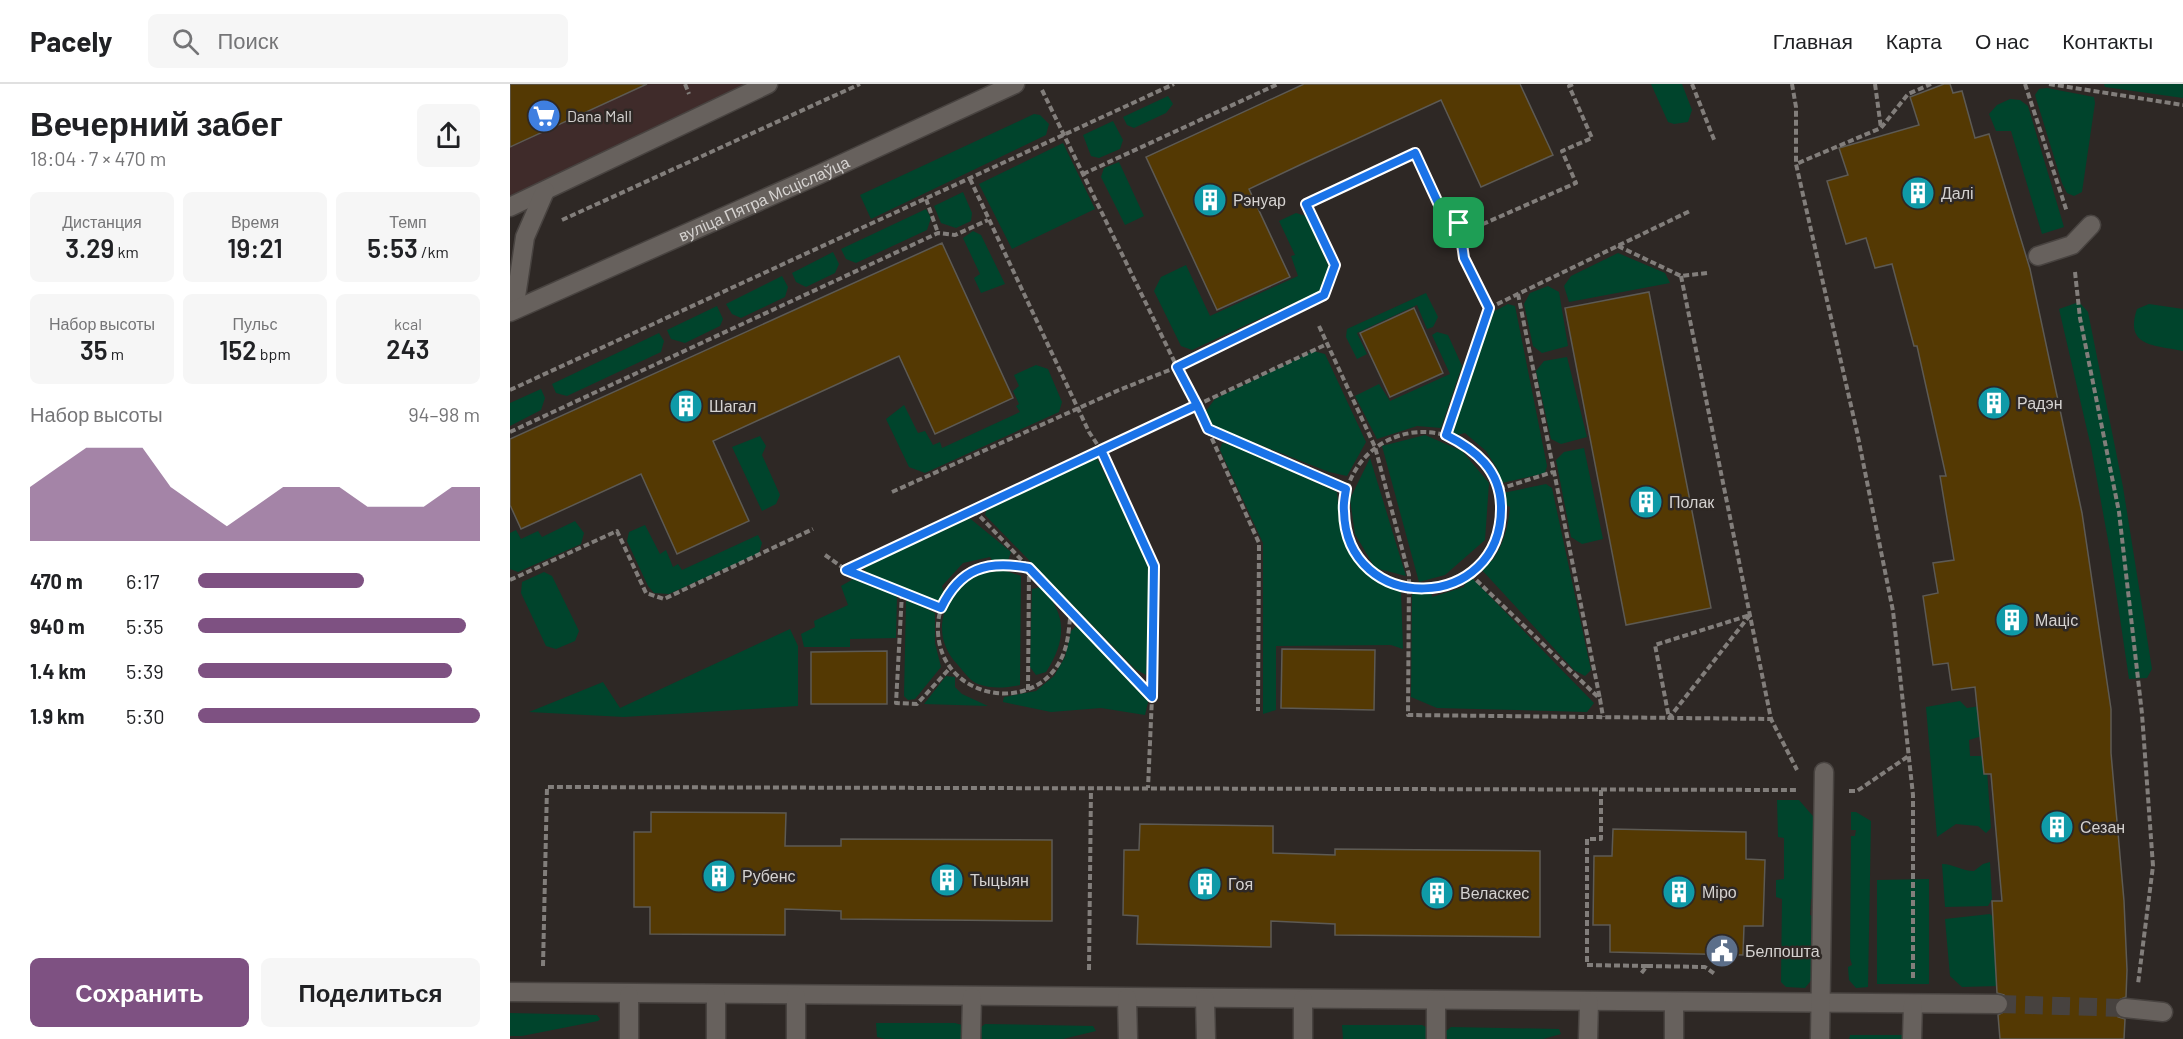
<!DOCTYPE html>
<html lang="ru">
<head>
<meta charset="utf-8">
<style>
	body { margin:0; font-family:Barlow,sans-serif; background:#f6f6f6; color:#202124; height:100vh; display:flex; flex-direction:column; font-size:22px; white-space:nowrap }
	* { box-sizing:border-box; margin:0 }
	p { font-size:20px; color:#757577 }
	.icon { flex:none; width:33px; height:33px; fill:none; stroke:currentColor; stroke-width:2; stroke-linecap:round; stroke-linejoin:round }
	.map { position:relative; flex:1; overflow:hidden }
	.panel { display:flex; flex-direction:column; background:#fff; width:510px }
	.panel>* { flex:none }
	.pin { position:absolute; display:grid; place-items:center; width:51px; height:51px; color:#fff; margin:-26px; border-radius:12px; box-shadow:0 3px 9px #0006 }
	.round { display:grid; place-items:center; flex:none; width:63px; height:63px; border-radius:9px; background:#f6f6f6 }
	.head { display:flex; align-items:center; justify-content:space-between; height:102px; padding:0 30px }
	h1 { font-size:33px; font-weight:600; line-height:45px }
	.figures { display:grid; grid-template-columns:repeat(3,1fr); gap:9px; height:102px; padding:6px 30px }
	.figures div { display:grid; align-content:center; border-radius:9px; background:#f6f6f6; text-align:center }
	.figures b { font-size:26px; font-weight:600 }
	.figures small { font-size:16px; font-weight:400 }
	.figures p { font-size:16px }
	.chart { height:168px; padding:12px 30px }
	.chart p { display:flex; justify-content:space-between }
	.chart svg { width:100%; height:108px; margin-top:6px; fill:#7e5182; opacity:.7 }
	.primary-button { display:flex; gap:12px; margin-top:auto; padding:12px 30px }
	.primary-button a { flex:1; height:69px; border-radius:9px; background:#7e5182; color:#fff; font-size:24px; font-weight:600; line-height:69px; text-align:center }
	.primary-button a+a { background:#f6f6f6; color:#202124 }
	ul { padding:0 30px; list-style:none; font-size:20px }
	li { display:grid; grid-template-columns:96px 72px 1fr; align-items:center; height:45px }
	li i { height:15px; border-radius:8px; background:#7e5182 }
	header { display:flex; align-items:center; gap:36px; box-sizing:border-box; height:84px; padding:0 30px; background:#fff; border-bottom:2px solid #e0e0e0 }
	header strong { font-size:28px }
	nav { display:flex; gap:33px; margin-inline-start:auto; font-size:21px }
	.search { width:420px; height:54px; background:#f6f6f6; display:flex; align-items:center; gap:15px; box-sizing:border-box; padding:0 21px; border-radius:9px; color:#757577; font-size:22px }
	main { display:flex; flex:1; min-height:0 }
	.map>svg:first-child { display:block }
	.commercial { fill:#3f2b2a }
	.green { fill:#00442c }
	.building { fill:#543903; stroke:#5d5a54; stroke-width:1.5 }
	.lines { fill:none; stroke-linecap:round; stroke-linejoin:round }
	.minor-tunnel { stroke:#47423f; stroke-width:18; stroke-dasharray:18 9; stroke-linecap:butt }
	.minor-casing { stroke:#484340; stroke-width:21 }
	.path { stroke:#827e7b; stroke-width:4; stroke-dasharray:6 3; stroke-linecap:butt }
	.minor { stroke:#67615d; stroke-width:18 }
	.route-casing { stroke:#fff; stroke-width:12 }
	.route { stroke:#1a73e8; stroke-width:8 }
	.labels { text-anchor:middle; stroke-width:5; stroke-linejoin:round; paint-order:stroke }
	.poi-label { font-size:16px; fill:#d5d2d0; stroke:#2e2825; text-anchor:start }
	.street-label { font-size:16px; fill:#d5d2d0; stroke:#2e2825 }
</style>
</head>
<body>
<header>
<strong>Pacely</strong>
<div class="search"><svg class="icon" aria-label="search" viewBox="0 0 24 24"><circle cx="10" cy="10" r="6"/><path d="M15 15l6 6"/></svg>Поиск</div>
<nav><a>Главная</a><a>Карта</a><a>О нас</a><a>Контакты</a></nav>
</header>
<main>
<section class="panel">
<div class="head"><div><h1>Вечерний забег</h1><p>18:04 · 7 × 470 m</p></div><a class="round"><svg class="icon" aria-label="share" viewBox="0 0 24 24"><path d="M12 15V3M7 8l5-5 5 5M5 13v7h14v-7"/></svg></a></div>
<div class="figures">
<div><p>Дистанция</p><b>3.29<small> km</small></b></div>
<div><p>Время</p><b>19:21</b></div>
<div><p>Темп</p><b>5:53<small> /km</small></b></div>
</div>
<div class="figures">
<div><p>Набор высоты</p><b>35<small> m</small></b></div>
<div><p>Пульс</p><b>152<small> bpm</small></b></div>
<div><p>kcal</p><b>243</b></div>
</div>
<div class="chart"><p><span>Набор высоты</span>94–98 m</p>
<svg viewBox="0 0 160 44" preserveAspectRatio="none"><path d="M0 44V22L10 14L20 6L30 6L40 6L50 22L60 30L70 38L80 30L90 22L100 22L110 22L120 30L130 30L140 30L150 22L160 22V44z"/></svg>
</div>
<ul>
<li><b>470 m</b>6:17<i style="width:59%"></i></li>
<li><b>940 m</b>5:35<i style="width:95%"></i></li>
<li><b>1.4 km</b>5:39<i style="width:90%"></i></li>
<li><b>1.9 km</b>5:30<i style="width:100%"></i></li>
</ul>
<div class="primary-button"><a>Сохранить</a><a>Поделиться</a></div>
</section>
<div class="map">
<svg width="1673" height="955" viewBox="0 0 1673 955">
	<rect width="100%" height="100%" fill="#2e2825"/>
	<polygon class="commercial" points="0,0 269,0 0,125"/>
	<g class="green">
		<polygon points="1141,0 1172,0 1182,26 1178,38 1164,40 1158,38"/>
		<polygon points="1594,0 1673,0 1673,14 1595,3"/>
		<polygon points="1537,4 1584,13 1585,19 1572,108 1564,112 1557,109 1552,99 1525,11 1529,5"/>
		<polygon points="658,12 663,20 656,29 624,44 617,41 613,33"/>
		<polygon points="1500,15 1510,16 1518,22 1554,143 1532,150 1501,47 1486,47 1479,30 1487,21"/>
		<polygon points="524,30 530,31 539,40 536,51 361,135 350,111"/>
		<polygon points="603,37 613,56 610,65 589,74 581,72 573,51"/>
		<polygon points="553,59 585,125 502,165 469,100"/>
		<polygon points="609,78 634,132 615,141 591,93 594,84"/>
		<polygon points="453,108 462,129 461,137 446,144 431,139 424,122"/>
		<polygon points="416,125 421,134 417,146 346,179 336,175 331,165"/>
		<polygon points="786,129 796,132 820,185 812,206 682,266 671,262 644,207 651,193 676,181 700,232 788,192 781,172 785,171 769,137"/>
		<polygon points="463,147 471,151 495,200 471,209 464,194 470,190 453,154"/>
		<polygon points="323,168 329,180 325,189 296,203 286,198 282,189"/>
		<polygon points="1108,169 1155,189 1160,199 1059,218 1054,202 1061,192"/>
		<polygon points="272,192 278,203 275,213 231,234 222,230 216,220"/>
		<polygon points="1038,202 1049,208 1058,262 1032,269 1023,262 1014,220 1020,209"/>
		<polygon points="916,209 928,233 923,243 917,245 907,221 847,249 857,270 847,275 836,253 837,245"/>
		<polygon points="1569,218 1578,228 1613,403 1642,585 1637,594 1619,595 1600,467 1581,363 1549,225"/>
		<polygon points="998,220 1005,222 1037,382 1035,389 992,399 987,398 985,392 988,386 976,367 955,349 943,352 941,347 979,230"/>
		<path d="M1639 220 1673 225V267C1645 261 1614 263 1627 225Z"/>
		<polygon points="207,222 213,235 210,242 175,259 161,255 157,246"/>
		<polygon points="927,248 938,251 952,282 931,344 907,342 867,355 845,312 869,300 880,317 940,290 922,251"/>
		<polygon points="149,249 154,257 151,268 57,312 46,309 42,300"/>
		<polygon points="803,267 815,270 856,358 837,392 819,388 700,341 695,328 705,315"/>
		<polygon points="1057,273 1077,353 1051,360 1041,355 1026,287 1034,277"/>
		<polygon points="526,281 538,285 552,318 549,328 415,389 399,383 376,335 394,321 408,349 415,347 423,361 430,358 432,364 510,328 506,322 509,320 503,307 509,302 504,291"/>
		<polygon points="31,305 35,314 31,326 0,342 0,319"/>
		<polygon points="915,351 952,367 979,399 975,456 935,491 909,498 872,362"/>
		<polygon points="250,352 256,362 252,371 270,411 266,420 252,427 222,363"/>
		<polygon points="712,359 720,360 827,408 830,441 848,480 891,508 893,565 881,561 766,562 766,626 753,630 753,459 710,366"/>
		<polygon points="1074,364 1093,455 1072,460 1061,453 1046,376 1054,368"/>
		<polygon points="587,374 640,484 636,591 625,585 475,431 477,424"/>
		<polygon points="860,374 896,492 865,484 845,450 840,415"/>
		<path d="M1036 400 1042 404 1081 586 1075 592 1064 586 971 485 977 476 982 477C994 460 998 443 1000 423L992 419 993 409Z"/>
		<polygon points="457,432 501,468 497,479 483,478 480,473 453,479 432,502 435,513 429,519 356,488 353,482"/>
		<polygon points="65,437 74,449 71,460 8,488 0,485 0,449 6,446 11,455 28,447 32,453"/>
		<polygon points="135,441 150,470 156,466 163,483 168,480 172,486 248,451 252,459 249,469 159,510 144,509 138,502 117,457 119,448"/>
		<path d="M493 486 511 492 510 601C496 604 481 605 468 600 461 598 453 587 448 581 419 551 432 511 466 492 473 488 485 488 493 486Z"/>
		<polygon points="34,488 42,492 69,547 65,557 46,565 36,562 11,509 12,498"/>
		<polygon points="347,493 387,511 386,554 340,555 340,563 294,563 291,550 305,543 304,537 338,521 331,502"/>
		<polygon points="957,494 962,494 1084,619 1077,628 927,624 901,613 902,509 914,505 921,507 922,513 954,503"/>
		<path d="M531 503C558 531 556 557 536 588L526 591 520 583 522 505Z"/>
		<polygon points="399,516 425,529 425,559 431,583 405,615 398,616 394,612 396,517"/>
		<polygon points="567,541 639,614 635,631 591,624 541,628 493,618 494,613 526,607 544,592 555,573 561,547"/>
		<polygon points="280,545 288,562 288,622 114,633 19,628 93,598 110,624"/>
		<polygon points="436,592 445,593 445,603 452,610 478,622 414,620"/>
		<polygon points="1450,617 1457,624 1470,622 1472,652 1459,656 1460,672 1476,672 1481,744 1476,749 1468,742 1446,740 1427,753 1416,623"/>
		<polygon points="1267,716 1289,716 1308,738 1306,815 1301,815 1300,831 1305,833 1304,893 1295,904 1276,903 1271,898 1272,815 1266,813 1266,796 1274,795 1274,754 1268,753"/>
		<polygon points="1341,728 1346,728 1361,737 1358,903 1346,904 1339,896 1338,883 1342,881 1340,874 1341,752 1345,752 1346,746 1341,746"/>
		<path d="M1480 778 1482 815 1478 822 1435 823 1432 780C1443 780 1452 787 1464 787L1473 780Z"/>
		<polygon points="1419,795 1419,900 1367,900 1367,796"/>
		<polygon points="1480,830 1492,842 1488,902 1452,903 1440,892 1435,835"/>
		<polygon points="0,929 87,931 90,935 88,937 12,952 0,952"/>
		<polygon points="366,939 445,939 452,941 451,955 375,955 367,953"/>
		<polygon points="475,940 583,942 586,947 553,955 472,955 470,944"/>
		<polygon points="832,941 912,941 918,944 917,955 833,955"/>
		<polygon points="941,943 1049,945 1051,950 1033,955 937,955 936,947"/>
		<polygon points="1340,951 1410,951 1411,955 1339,955"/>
	</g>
	<g class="building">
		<polygon points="0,0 137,0 0,63"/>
		<polygon points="794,0 1010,0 1043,71 971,103 931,16 794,79 739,105 780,193 707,226 636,73"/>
		<polygon points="1434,0 1440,0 1443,9 1452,7 1465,54 1479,50 1520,185 1572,429 1601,625 1601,669 1614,817 1617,886 1616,913 1606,917 1604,923 1608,933 1615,935 1614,955 1490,955 1488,931 1497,926 1499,920 1494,911 1487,909 1482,817 1492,817 1481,690 1474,690 1465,603 1442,606 1438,579 1423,581 1413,512 1428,509 1423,479 1444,476 1430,392 1436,392 1407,262 1404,262 1382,180 1365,184 1356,154 1336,160 1317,97 1338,91 1329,64 1409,41 1400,13"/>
		<polygon points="432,159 503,314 425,350 389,272 203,357 239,437 167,470 131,390 11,445 0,421 0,355"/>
		<polygon points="1139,208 1201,524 1116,541 1055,224"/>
		<polygon points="904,224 933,289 880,313 850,249"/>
		<polygon points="772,565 865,566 864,626 771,624"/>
		<polygon points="377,567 377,620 301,620 301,568"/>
		<polygon points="141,728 276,729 275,762 331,762 331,755 542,756 542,837 331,835 331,827 275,825 275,851 140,850 140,823 124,823 124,748 141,748"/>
		<polygon points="630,740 763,742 763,769 825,771 825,765 1030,767 1030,853 825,851 825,840 761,837 761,863 627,860 628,832 613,831 614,766 629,766"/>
		<polygon points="1103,745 1236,748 1236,775 1255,776 1253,842 1234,842 1233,871 1100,868 1100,841 1083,841 1084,772 1102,772"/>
	</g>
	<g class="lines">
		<polyline class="minor-tunnel" points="1488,920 1615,924"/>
		<g class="minor-casing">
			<g id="minor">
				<polyline points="0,123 258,0"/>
				<polyline points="1528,172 1562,161 1581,141"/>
				<polyline points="4,226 15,153 35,107"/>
				<path id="s1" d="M0 228 310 90 505 0"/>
				<polyline points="0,908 1488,920"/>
				<polyline points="119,911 119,955"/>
				<polyline points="206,911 206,955"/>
				<polyline points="286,912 286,955"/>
				<polyline points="617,914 618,955"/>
				<polyline points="695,915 696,955"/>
				<polyline points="926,916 926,955"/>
				<polyline points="1164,918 1164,955"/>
				<polyline points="1615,924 1653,928"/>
				<polyline points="461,955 462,913"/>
				<polyline points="793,955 793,915"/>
				<polyline points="1078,955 1079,918"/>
				<polyline points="1310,955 1314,688"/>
				<polyline points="1402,955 1403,920"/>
			</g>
		</g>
		<g class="path">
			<polyline points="175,0 179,10"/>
			<polyline points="1182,0 1205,58"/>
			<polyline points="1282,0 1286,23 1286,80"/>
			<polyline points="1365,0 1371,44"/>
			<polyline points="1515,0 1557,128"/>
			<polyline points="1539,0 1673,21"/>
			<polyline points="532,6 667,283 814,211 825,181 796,120 905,69 935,133 949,139 973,140 1066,99 1052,67 1082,54 1059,2 1063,0"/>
			<polyline points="573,90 768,0"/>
			<polyline points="460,95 579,348 591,366 644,482 642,613 638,704"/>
			<polyline points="416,115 428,149"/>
			<polyline points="52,136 350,0"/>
			<polyline points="1108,162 1171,192 1197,189"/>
			<polyline points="1565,188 1570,234 1609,428 1632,630 1643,782 1628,900"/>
			<polyline points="1171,192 1261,635 1287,686"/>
			<polyline points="1008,210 1090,615"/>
			<polyline points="979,224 1180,127"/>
			<polyline points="809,242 865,363 899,491 898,631 1261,635"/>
			<polyline points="0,306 664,0"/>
			<polyline points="698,346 749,459 748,627"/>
			<polyline points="0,348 428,149 445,151 478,136"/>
			<circle cx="913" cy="427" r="79"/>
			<polyline points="936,351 979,224 954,174 949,138"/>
			<polyline points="989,405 1043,388"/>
			<polyline points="382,408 609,306 667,283 679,302 698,345 836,405"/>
			<polyline points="464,426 641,612"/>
			<polyline points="315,471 336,486 431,524"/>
			<polyline points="336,486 817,260"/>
			<polyline points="960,490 1090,615 1093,633"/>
			<polyline points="0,496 107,447 136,509 154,515 303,445"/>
			<polyline points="392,509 386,619 407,620 440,584"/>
			<polygon points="1240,531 1159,634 1145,561"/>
			<path d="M518 606 519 484C491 478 465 479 444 502 433 515 427 531 428 548 431 618 531 633 554 568 559 555 559 540 561 527"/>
			<polyline points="1091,706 1091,755 1077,755 1077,881 1137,882 1130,891"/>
			<polyline points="1339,707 1347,707 1400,671"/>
			<polyline points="33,882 37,703 1287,706"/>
			<polyline points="1137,882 1195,883 1206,891"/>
			<polyline points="579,886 581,704"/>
			<polyline points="1403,894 1403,711 1383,527 1347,348 1286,80 1371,44 1398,10 1421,0"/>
		</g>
		<use href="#minor" class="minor"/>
	</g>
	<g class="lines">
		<g class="route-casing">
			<path id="route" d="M949 139 935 134 905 69 796 120 825 181 814 211 667 283 687 321C570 376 453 431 336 486L431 524C450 484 477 476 519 484L642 613 644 482 591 366 687 321 698 345 836 405C835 412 833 420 834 427 836 532 993 530 991 422 990 386 966 366 936 351L979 224 954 174 949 139"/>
		</g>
		<use href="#route" class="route"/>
	</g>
	<defs>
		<g id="supermarket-disc" transform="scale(1.725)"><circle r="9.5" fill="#3f7fe0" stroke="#2e2825"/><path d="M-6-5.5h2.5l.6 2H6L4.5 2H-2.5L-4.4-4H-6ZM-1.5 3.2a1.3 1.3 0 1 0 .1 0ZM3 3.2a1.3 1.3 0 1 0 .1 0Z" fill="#fff"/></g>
		<g id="building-disc" transform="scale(1.725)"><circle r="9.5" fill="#0f9aa8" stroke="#2e2825"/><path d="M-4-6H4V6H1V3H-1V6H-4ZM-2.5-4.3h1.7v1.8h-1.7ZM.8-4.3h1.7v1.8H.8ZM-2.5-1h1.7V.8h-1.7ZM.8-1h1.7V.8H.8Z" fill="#fff"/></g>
		<g id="civic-disc" transform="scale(1.725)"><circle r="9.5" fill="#5c6f8a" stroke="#2e2825"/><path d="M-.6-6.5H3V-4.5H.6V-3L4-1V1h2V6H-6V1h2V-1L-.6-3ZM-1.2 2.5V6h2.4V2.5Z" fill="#fff"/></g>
	</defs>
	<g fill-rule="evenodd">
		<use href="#supermarket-disc" x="34" y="32"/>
		<use href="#building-disc" x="1408" y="109"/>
		<use href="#building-disc" x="700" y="116"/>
		<use href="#building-disc" x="1484" y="319"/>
		<use href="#building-disc" x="176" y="322"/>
		<use href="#building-disc" x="1136" y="418"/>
		<use href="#building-disc" x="1502" y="536"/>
		<use href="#building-disc" x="1547" y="743"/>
		<use href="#building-disc" x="209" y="792"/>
		<use href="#building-disc" x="437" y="796"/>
		<use href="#building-disc" x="695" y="800"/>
		<use href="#building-disc" x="1169" y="808"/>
		<use href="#building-disc" x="927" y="809"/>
		<use href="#civic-disc" x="1212" y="867"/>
	</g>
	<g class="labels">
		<g class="poi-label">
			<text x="57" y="38">Dana Mall</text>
			<text x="1431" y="115">Далі</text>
			<text x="723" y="122">Рэнуар</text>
			<text x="1507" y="325">Радэн</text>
			<text x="199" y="328">Шагал</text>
			<text x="1159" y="424">Полак</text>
			<text x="1525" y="542">Маціс</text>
			<text x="1570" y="749">Сезан</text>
			<text x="232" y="798">Рубенс</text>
			<text x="460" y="802">Тыцыян</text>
			<text x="718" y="806">Гоя</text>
			<text x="1192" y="814">Міро</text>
			<text x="950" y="815">Веласкес</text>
			<text x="1235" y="873">Белпошта</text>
		</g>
		<g class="street-label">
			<text dy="6" stroke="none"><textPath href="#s1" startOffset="278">вуліца Пятра Мсціслаўца</textPath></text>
		</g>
	</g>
</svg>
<div class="pin" style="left:949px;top:139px;background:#1e9e55"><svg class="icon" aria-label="arrive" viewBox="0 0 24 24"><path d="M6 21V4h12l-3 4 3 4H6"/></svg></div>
</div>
</main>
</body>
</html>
